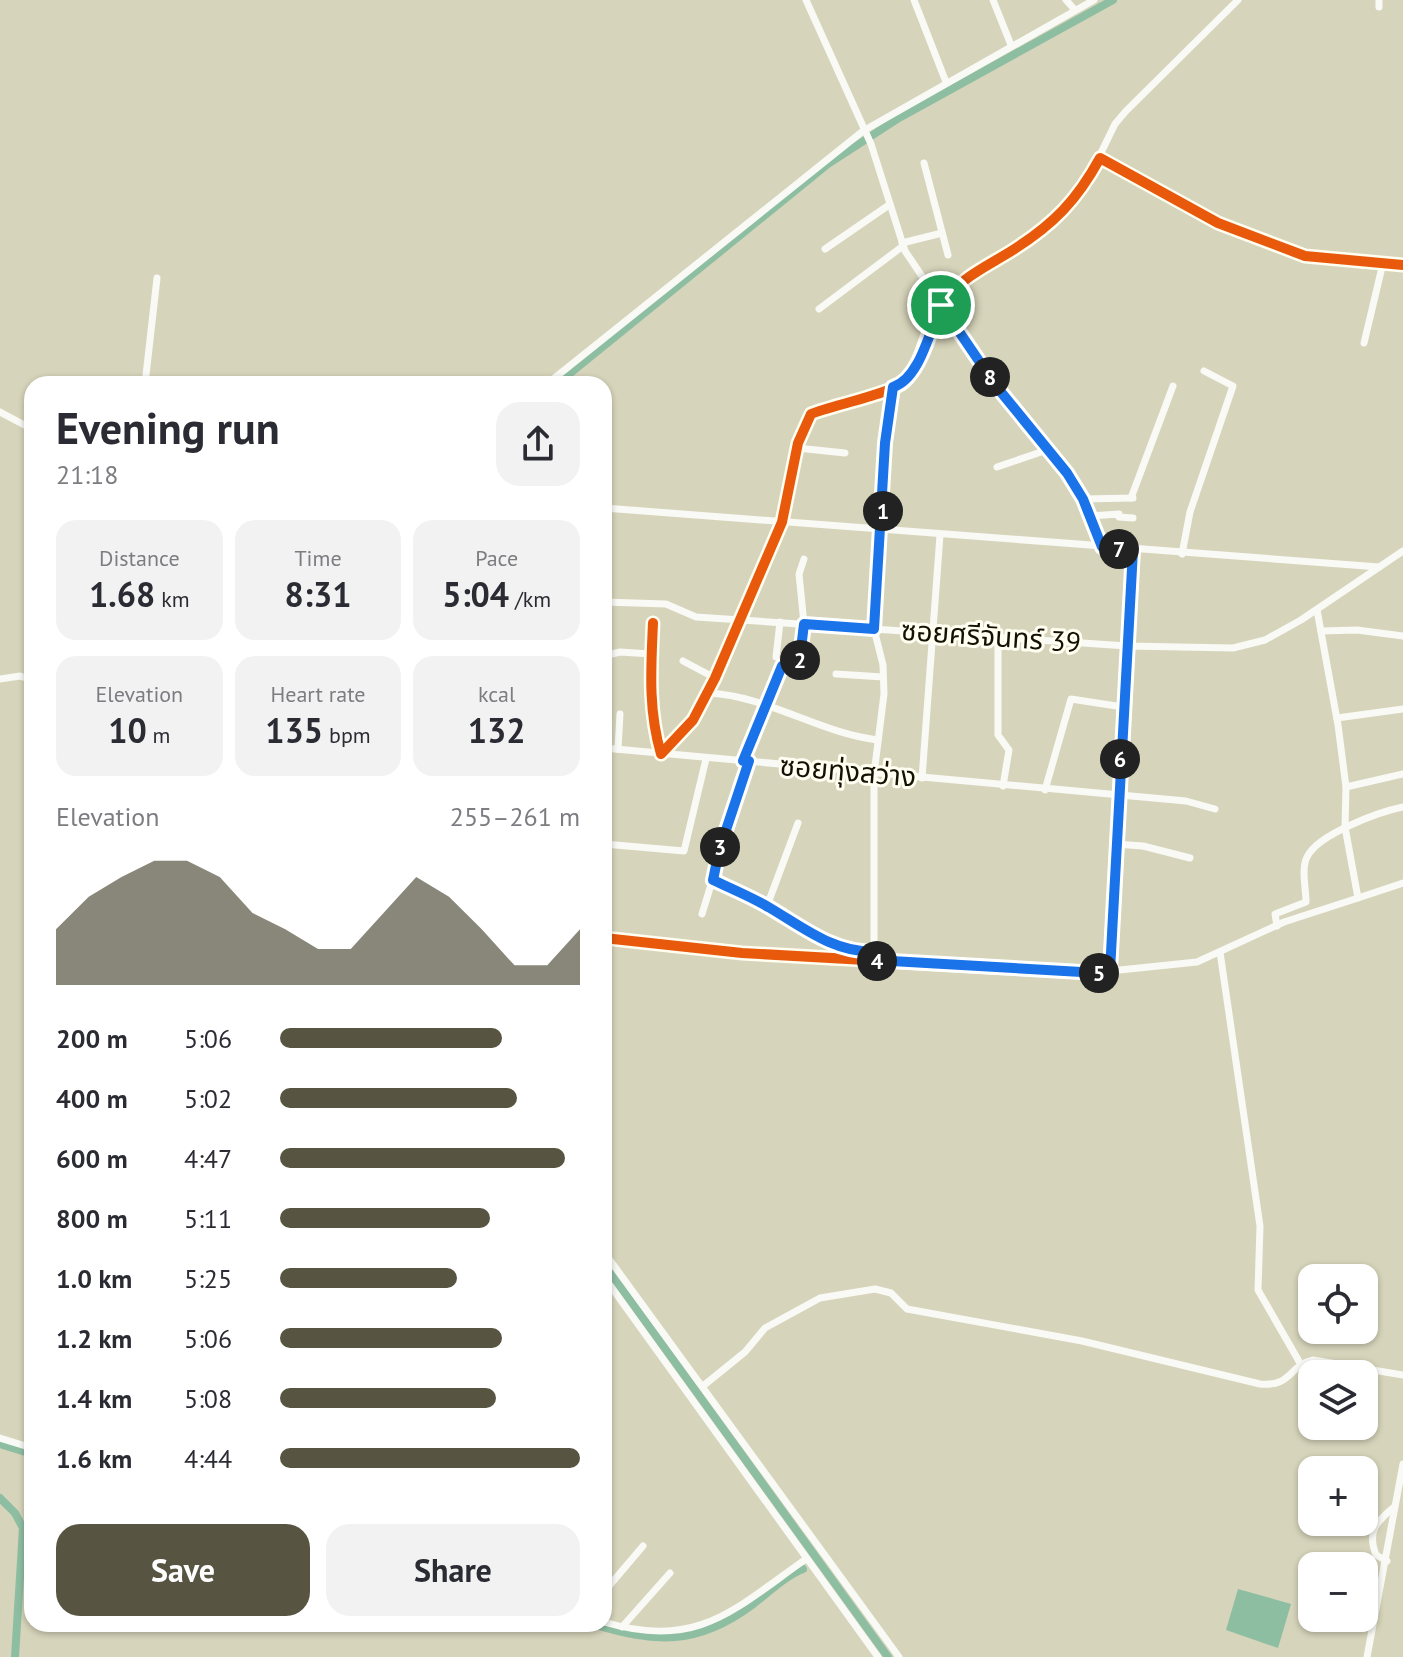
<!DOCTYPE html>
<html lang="en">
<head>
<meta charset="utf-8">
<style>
	body { margin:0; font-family:"PT Sans","Noto Sans Thai",sans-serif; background:#f2f2f3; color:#2b2b33; height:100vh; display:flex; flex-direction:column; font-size:30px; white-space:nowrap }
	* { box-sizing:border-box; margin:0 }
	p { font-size:26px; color:#7c7c81 }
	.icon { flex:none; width:44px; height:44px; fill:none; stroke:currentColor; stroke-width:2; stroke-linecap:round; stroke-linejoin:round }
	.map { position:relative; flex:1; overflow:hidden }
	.panel { position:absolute; left:24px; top:376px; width:588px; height:1256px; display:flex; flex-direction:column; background:#fff; border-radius:24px; box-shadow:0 2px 6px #0004 }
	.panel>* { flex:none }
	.controls { position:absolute; left:1298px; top:1264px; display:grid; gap:16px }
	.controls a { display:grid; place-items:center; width:80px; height:80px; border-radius:16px; background:#fff; box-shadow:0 2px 6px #0004; font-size:40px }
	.pin { position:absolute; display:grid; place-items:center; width:68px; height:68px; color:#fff; margin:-34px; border:4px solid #fff; border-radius:50%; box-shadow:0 2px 8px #0007 }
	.km { position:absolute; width:40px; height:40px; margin:-20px; border-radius:50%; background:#222; color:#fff; font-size:22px; line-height:40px; text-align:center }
	.round { display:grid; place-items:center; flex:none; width:84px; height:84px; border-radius:24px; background:#f2f2f3 }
	.summary { display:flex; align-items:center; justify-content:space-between; height:136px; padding:0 32px }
	h1 { font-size:44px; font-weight:700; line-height:60px }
	.metrics { display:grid; grid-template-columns:repeat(3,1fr); gap:12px; height:136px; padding:8px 32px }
	.metrics div { display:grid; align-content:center; border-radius:20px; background:#f2f2f3; text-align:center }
	.metrics b { font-size:34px; font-weight:700 }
	.metrics small { font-size:22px; font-weight:400 }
	.metrics p { font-size:22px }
	.chart { height:224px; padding:16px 32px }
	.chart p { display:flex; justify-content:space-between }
	.chart svg { width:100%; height:144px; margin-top:8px; fill:#575542; opacity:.7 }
	.action { display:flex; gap:16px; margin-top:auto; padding:16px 32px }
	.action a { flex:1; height:92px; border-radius:24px; background:#575542; color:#fff; font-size:32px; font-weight:700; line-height:92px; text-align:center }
	.action a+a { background:#f2f2f3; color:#2b2b33 }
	ul { padding:0 32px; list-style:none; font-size:26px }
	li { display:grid; grid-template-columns:128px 96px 1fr; align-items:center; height:60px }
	li i { height:20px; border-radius:10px; background:#575542 }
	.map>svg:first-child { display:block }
	.water { fill:#8ebea2 }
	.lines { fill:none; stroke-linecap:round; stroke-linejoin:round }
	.canal { stroke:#8ebea2; stroke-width:8 }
	.minor { stroke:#f9f9f5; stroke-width:7 }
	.cycleway-casing { stroke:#fffef0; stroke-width:15 }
	.cycleway { stroke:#e8590c; stroke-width:10 }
	.route-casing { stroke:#fff; stroke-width:16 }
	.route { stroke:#1a73e8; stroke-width:10 }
	.labels { text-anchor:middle; stroke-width:6; stroke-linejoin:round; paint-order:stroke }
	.street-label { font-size:28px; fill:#121102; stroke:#fffef0 }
</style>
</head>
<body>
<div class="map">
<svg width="1403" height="1657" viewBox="0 0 1403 1657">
	<rect width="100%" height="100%" fill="#d6d4ba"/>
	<polygon class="water" points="1238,1589 1291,1604 1278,1648 1226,1630"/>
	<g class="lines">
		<g class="canal">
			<polyline points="557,384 828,164 899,118 1113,0"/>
			<polyline points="604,1264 888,1657"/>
			<polyline points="0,1444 32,1454"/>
			<polyline points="0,1498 15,1513 23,1528 15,1657"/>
			<path d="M592 1624C655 1643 697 1646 752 1605 768 1593 785 1576 803 1569"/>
		</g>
		<g class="minor">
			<polyline points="806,0 871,144 905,251 996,386 1067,473 1083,499 1102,547"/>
			<polyline points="914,0 946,82"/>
			<polyline points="993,0 1011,45"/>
			<polyline points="1066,0 1075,10"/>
			<polyline points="1379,7 1379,0"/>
			<polyline points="1098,159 1115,124 1126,111 1238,0"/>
			<polyline points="924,163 948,255"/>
			<polyline points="902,243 942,233"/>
			<polyline points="825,249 889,205"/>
			<polyline points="819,309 903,246"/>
			<polyline points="1364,343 1383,263"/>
			<polyline points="145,384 157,278"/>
			<polyline points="547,384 863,131 1094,0"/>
			<polyline points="0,412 32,429"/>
			<polyline points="797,448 845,453"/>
			<polyline points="997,467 1047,450"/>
			<polyline points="1131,498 1173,386"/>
			<polyline points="1083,499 1133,498"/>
			<polyline points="604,508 1379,567"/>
			<polyline points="1090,516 1119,514 1119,517 1133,518"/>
			<polyline points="1182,554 1190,512 1233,386 1204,371"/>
			<polyline points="604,602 666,604 696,617 1127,646 1233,648 1265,640 1301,620 1403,551"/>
			<path d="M653 623C651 668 648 710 661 754L693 720 715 678 782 522 798 443 811 414C830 406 893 393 904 382 924 362 926 329 941 305 959 278 986 267 1013 250 1054 224 1077 200 1100 158L1218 223 1305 256 1403 265"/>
			<polyline points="1321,631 1357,630 1403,636"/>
			<polyline points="998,637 998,735 1009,750 1003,786"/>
			<polyline points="604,656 620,652 651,654"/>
			<polyline points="776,657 780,622"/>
			<polyline points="683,661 715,678"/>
			<polyline points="836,674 883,677"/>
			<polyline points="0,679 20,676 32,680"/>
			<path d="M709 693C768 696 819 733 878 740"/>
			<polyline points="1337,718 1403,709"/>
			<polyline points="604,748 1186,801 1215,809"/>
			<polyline points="618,749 620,714"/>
			<polyline points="743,761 782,666 799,665 804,624 799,574 804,559"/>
			<polyline points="922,778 940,535"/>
			<polyline points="1346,787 1403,774"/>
			<polyline points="1045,790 1071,699 1123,707"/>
			<polyline points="604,844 684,851 706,759"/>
			<polyline points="1115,844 1143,846 1190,858"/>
			<path d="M713 880C732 889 752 897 770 908 804 927 833 952 874 952"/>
			<polyline points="1358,898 1403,883"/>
			<polyline points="767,906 798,823"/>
			<polyline points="702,914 749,761"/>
			<path d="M1277 926 1275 914 1306 902C1306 889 1301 869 1307 857 1318 834 1379 812 1403 807"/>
			<polyline points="604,938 742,953 1099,973 1110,971 1133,550"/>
			<polyline points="1220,952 1260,1226 1258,1290 1300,1363"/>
			<polyline points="874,960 874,774 884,694 883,665 874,629 885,443 893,387"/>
			<polyline points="1110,971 1197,962 1284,922 1358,898 1345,827 1346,787 1338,725 1317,610"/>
			<polyline points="604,1252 899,1657"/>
			<polyline points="604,1277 878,1657"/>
			<path d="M703 1386 745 1352 765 1328 820 1298 875 1289 891 1293 907 1309 1082 1341 1260 1384C1292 1387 1288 1366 1313 1360L1403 1375"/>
			<polyline points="0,1438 32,1448"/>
			<path d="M1387 1561 1376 1555C1367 1532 1376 1522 1393 1508"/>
			<polyline points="604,1592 643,1546"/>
			<path d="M604 1622C698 1650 733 1610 806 1559"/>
			<polyline points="622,1627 670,1573"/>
			<polyline points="1367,1657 1403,1464"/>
		</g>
		<g class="cycleway-casing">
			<g id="cycleway">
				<path d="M653 623C651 668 648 710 661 754L693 720 715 678 782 522 798 443 811 414C830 406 893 393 904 382 924 362 926 329 941 305 959 278 986 267 1013 250 1054 224 1077 200 1100 158L1218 223 1305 256 1403 265"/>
				<polyline points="604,938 742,953 1099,973 1110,971 1133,550"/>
			</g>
		</g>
		<use href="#cycleway" class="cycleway"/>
	</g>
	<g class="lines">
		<g class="route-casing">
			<path id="route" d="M941 305 996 386 1067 473 1083 499 1102 547 1133 550 1110 971 1099 973 874 960V952C833 952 804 928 770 908 752 897 732 889 713 880L719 851 749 761H743L782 666 799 665 804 624 874 629 885 443 893 387C920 379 930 329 941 305Z"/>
		</g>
		<use href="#route" class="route"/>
	</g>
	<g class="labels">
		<g class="street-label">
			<text transform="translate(991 636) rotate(4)" y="10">ซอยศรีจันทร์ 39</text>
			<text transform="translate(848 771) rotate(5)" y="10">ซอยทุ่งสว่าง</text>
		</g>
	</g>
</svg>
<div class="controls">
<a><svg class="icon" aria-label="locate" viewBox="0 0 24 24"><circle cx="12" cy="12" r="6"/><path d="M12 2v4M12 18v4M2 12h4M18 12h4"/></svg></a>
<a><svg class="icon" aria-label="layers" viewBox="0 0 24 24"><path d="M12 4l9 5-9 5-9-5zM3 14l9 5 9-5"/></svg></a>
<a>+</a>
<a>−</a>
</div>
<div class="pin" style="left:941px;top:305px;background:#1e9e55"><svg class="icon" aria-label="arrive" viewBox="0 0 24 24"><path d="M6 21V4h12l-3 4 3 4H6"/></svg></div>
<b class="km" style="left:883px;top:511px">1</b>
<b class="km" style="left:800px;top:660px">2</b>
<b class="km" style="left:720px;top:847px">3</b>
<b class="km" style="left:877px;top:961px">4</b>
<b class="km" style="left:1099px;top:973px">5</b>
<b class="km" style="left:1120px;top:759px">6</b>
<b class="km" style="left:1119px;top:549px">7</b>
<b class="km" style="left:990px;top:377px">8</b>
<section class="panel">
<div class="summary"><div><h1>Evening run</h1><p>21:18</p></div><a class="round"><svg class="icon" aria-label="share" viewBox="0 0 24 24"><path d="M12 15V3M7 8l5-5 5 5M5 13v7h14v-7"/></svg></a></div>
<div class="metrics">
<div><p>Distance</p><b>1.68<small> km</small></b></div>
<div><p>Time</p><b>8:31</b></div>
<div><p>Pace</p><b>5:04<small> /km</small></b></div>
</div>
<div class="metrics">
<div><p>Elevation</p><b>10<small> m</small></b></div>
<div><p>Heart rate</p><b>135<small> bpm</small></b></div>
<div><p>kcal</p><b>132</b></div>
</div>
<div class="chart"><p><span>Elevation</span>255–261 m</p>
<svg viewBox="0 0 160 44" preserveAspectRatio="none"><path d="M0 44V27L10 17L20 11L30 6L40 6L50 11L60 22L70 27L80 33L90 33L100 22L110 11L120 17L130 27L140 38L150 38L160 27V44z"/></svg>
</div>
<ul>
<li><b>200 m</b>5:06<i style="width:74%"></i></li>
<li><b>400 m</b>5:02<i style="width:79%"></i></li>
<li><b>600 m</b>4:47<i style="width:95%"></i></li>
<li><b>800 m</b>5:11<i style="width:70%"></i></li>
<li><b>1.0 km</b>5:25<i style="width:59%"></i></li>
<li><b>1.2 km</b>5:06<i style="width:74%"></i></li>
<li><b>1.4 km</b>5:08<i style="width:72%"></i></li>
<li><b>1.6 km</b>4:44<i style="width:100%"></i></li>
</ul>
<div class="action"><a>Save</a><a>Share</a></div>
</section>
</div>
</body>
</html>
